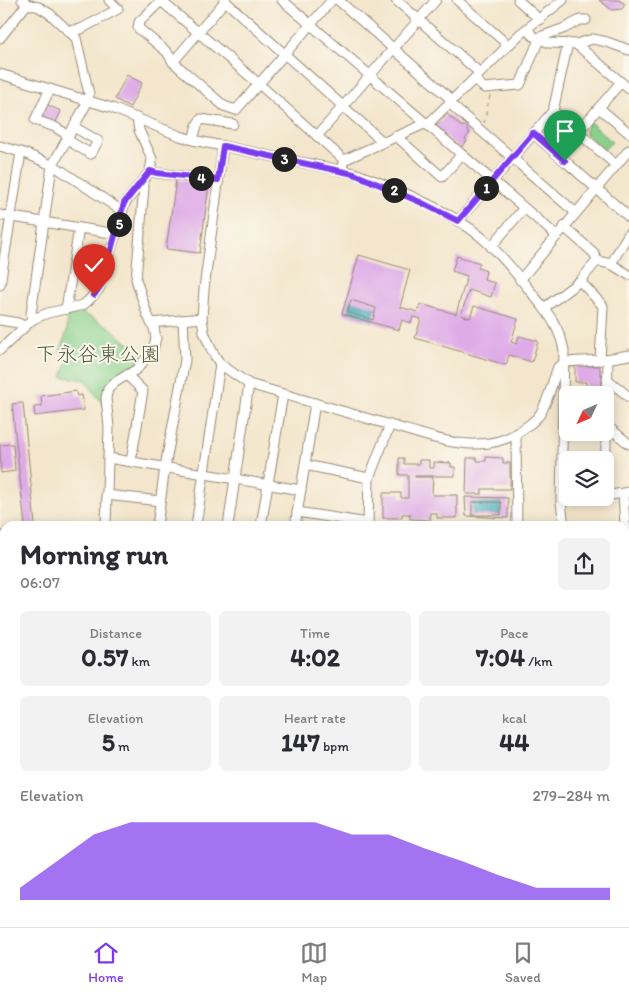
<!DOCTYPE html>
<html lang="en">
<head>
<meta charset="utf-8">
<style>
	body { margin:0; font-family:Itim,"Klee One",sans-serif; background:#f2f2f3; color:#2b2b33; height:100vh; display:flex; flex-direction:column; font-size:19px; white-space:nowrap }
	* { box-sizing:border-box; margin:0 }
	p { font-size:16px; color:#7c7c81 }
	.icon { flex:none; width:28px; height:28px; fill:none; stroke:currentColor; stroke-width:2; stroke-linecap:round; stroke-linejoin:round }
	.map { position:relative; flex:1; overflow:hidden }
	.sheet { position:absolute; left:0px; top:521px; width:630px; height:406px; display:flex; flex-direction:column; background:#fff; border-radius:15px 15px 0 0; box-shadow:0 2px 12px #0003 }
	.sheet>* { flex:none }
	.needle { width:32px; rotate:226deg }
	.controls { position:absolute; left:559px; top:386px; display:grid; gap:10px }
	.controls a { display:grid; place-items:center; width:55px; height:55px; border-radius:8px; background:#fff; box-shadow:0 2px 12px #0003; font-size:25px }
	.pin { position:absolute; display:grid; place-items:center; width:42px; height:42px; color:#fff; margin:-51px -21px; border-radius:50% 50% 50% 0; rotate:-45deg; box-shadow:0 0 5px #0007 }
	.pin .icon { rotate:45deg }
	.km { position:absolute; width:25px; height:25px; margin:-12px; border-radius:50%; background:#222; color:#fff; font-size:14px; line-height:25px; text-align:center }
	.round { display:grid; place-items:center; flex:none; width:52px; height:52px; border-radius:8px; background:#f2f2f3 }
	.head { display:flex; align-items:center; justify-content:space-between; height:85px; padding:0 20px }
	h1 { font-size:28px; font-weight:700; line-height:38px }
	.figures { display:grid; grid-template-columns:repeat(3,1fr); gap:8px; height:85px; padding:5px 20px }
	.figures div { display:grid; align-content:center; border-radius:8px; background:#f2f2f3; text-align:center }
	.figures b { font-size:25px; font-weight:700 }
	.figures small { font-size:14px; font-weight:400 }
	.figures p { font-size:14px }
	.chart { height:140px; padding:10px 20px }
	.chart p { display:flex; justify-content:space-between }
	.chart svg { width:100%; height:90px; margin-top:5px; fill:#7c3aed; opacity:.7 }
	.dock { display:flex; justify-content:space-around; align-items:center; height:70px; border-top:1px solid #e1e1e2; background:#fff; font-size:14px; color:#7c7c81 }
	.dock a { display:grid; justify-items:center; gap:2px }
	.dock .current { color:#7c3aed }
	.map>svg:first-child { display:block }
	.green { fill:#8ad18d; stroke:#627e56 }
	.water { fill:#3facbd; stroke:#3d6b6e }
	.building { fill:#deaae7; fill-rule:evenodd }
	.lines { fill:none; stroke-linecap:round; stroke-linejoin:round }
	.minor-casing { stroke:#978875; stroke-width:11 }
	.highway-casing { stroke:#978875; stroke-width:16 }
	.path { stroke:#978875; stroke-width:1; stroke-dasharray:4 4; stroke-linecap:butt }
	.minor { stroke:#fff; stroke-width:9 }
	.highway { stroke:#fff; stroke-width:14 }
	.route-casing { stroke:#fff; stroke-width:10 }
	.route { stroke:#7c3aed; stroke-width:6 }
	.labels { text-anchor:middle; stroke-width:4; stroke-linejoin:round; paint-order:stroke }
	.park-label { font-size:21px; fill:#535c3f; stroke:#fbf7ec }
</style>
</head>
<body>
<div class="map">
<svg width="629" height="927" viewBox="0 0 629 927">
	<rect width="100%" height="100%" fill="#fbf7ec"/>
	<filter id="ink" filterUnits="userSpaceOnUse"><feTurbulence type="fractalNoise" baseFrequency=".02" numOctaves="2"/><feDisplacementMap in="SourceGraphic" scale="10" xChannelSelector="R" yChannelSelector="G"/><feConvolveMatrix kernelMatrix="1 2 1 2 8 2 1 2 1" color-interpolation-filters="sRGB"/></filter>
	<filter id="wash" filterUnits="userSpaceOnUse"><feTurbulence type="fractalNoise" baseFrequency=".0096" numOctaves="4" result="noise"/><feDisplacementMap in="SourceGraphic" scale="20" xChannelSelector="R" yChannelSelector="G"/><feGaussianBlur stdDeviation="1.12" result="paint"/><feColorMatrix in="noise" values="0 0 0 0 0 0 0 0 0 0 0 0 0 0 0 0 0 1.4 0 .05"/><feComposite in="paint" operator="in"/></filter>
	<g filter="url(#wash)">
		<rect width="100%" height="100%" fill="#f3e6cc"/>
		<g class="green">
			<polygon points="590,122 612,142 604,150 585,133 585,129"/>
			<polygon points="82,313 110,327 143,357 140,362 117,376 104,406 85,380 62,377 69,357 60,352 67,331 67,316"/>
		</g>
		<g class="water">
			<polygon points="351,300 376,308 373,320 347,312"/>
			<rect x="472" y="502" width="29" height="13"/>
		</g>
		<g id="blocks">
			<g class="building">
				<polygon points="599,0 619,0 625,4 622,9 612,10"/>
				<polygon points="127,75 142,83 130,107 115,99"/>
				<polygon points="45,104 61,111 55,124 39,117"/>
				<polygon points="447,114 462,127 464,125 468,129 467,131 470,133 465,139 467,141 460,149 435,128"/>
				<polygon points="176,180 209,184 200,253 166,249"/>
				<path d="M359 255 410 270 400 307 418 312 420 304 456 314 467 276 452 271 457 256 480 263 478 268 486 271 484 280 495 283 491 297 469 290 461 315 470 318 474 306 518 319 511 342 517 344 519 336 538 341 532 362 509 355 506 365 415 338 421 319 413 317 411 323 402 320 399 330 342 314ZM351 300 376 308 373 320 347 312Z"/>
				<polygon points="575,366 600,366 600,374 602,374 602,395 586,395 586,382 575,382"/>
				<polygon points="76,391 77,396 82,395 84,410 35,416 34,407 42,406 41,396"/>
				<polygon points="23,403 35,525 27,526 25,526 12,404"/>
				<polygon points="13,444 15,471 1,473 0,445"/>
				<polygon points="486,457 503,458 503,463 510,463 510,489 482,489 482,494 466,494 467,458 477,458 477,461 486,461"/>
				<polygon points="399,458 404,458 404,464 419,464 419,460 429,460 429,468 434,468 434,462 451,463 451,467 455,467 455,476 415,476 415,477 433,477 432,495 457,495 457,518 437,518 437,513 430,513 430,520 410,519 410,514 402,514 402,518 383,518 383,493 401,493 401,498 408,498 408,475 399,475"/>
				<path d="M465 497 508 498V518L466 516ZM472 502H501V515H472Z"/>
			</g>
		</g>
	</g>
	<g filter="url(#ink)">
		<use href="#blocks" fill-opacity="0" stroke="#978875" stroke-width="1"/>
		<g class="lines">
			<g class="minor-casing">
				<g id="minor">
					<polyline points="22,0 27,4 39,7 50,14 76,38 89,94 88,101 52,166 31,314 33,319"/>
					<polyline points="160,0 259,84 344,160"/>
					<polyline points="224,0 383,142"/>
					<polyline points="282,0 557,236"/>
					<polyline points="338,0 452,100"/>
					<polyline points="396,0 480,73"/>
					<polyline points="457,0 508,45"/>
					<polyline points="518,0 540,20"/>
					<polyline points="161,1 139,22 138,28 167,52 173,62 224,106 236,110 332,0"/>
					<polyline points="527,29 533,36 549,43 576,44 593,39 607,42 629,50"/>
					<polyline points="68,31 81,29 118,9 109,0"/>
					<polyline points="0,38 27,4"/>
					<polyline points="576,44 629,89"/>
					<polyline points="173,62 226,0"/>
					<path d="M0 74 112 108 180 136 193 140 354 173C392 187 450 211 480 236 504 256 524 284 544 308 554 321 561 334 564 350L561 502 564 526"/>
					<polyline points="474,79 484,88 520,85 540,37 565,28 580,20 586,20"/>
					<polyline points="50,89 35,120 55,127 69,136"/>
					<polyline points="449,103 576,213"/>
					<polyline points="599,108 629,133"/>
					<polyline points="553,111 616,165"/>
					<polyline points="578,132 621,82"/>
					<polyline points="533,133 629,217"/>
					<polyline points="317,136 436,0"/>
					<polyline points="396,136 442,177 461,155"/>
					<polyline points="67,140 91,154 98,141 74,127"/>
					<polyline points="193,140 197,125 201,119 233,124"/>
					<polyline points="0,146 27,154 56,167 122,211"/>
					<polyline points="223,146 204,289 202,318 204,332 212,351 220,364 249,384 390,425"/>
					<polyline points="150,171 157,173 218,180"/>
					<polyline points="341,171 344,160 431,121 520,34 563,0"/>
					<polyline points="0,215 117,234"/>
					<polyline points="458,221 553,111 568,43"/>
					<polyline points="564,227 594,253 597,261"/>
					<polyline points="491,247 524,208"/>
					<polyline points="611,264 629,233"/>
					<polyline points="520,280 629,150"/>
					<polyline points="580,281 603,306 600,360"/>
					<polyline points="0,285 21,152"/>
					<polyline points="544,308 580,281 597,261 611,264 629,275"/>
					<polyline points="66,309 79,228"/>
					<polyline points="0,320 18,323 24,326"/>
					<polyline points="151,323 202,318"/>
					<polyline points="0,350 33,319 48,313 83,305 89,300 99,289 125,203 150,171 152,159 139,130 137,118"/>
					<polyline points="564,362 600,360 629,355"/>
					<polyline points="127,375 143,391 131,461"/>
					<polyline points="607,379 629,397"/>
					<polyline points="606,425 629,444"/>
					<polyline points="516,434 517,526"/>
					<polyline points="108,458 301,490"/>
					<polyline points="305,465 369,478"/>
					<polyline points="605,485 608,359"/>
					<polyline points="623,494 625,524 629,534"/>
					<polyline points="106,495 160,501"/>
					<polyline points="605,496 629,492"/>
					<polyline points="297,512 368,523"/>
					<polyline points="106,526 109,427 106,398 108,389 114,383 137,369 153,350 156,338 154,328 147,314 136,279 144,187 141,183"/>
					<polyline points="157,526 165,467 185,360 183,320"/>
					<polyline points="196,526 220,364"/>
					<polyline points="228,526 249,384"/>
					<polyline points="261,526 283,394"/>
					<polyline points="295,526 315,403"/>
					<path d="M368 526 369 478 390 425C433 437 483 459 523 429 529 425 536 420 540 414 549 400 552 382 558 367L563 364"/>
					<polyline points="0,536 5,537"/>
					<polyline points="0,590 5,572"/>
					<polyline points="626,594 629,589"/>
					<polyline points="5,692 5,693"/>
					<polyline points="0,748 5,748"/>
					<polyline points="625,752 629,753"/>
					<polyline points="3,794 5,794"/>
					<polyline points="625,796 629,790"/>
					<polyline points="0,815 5,816"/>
					<polyline points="0,850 5,851"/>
					<polyline points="0,876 5,860"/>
					<polyline points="0,884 5,886"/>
					<polyline points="625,916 629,911"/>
					<polyline points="10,922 11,927"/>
					<polyline points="72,922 79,927"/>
					<polyline points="163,922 169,927"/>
					<polyline points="224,922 231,927"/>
					<polyline points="416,922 436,927"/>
					<polyline points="484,922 490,927"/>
					<polyline points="536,922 543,927"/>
					<polyline points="26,927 32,922"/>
					<polyline points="114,927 117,922"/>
					<polyline points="284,927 287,922"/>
					<polyline points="332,927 341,922"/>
					<polyline points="499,927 502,922"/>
					<polyline points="565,927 568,922"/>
					<polyline points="616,927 620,922"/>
				</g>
			</g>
			<g class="highway-casing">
				<g id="highway">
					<polyline points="625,883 629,878"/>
					<polyline points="625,901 629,895"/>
					<polyline points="588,927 592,922"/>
					<polyline points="603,927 607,922"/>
				</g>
			</g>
			<polyline class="path" points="484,123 490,95"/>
			<use href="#minor" class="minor"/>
			<use href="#highway" class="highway"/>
		</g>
	</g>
	<g class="lines" filter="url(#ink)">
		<g class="route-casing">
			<polyline id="route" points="94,295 102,283 124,203 150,171 157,173 218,180 223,146 354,174 420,202 458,221 533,133 565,161"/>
		</g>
		<use href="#route" class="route"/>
	</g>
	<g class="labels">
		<g class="park-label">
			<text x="98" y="361">下永谷東公園</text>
		</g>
	</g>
</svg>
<div class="controls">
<a><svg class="needle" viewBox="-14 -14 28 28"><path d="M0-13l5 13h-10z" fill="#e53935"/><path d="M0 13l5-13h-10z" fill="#7c7c81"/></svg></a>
<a><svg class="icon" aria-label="layers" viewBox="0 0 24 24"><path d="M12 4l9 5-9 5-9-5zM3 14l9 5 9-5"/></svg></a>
</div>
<div class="pin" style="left:565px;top:161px;background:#1e9e55"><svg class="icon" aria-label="arrive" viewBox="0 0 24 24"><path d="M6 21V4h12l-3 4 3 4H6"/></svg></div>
<div class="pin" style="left:94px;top:295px;background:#d93025"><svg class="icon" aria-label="check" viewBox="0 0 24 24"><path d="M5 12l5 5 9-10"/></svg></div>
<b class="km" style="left:486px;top:188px">1</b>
<b class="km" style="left:394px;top:190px">2</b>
<b class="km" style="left:284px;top:159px">3</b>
<b class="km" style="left:201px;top:178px">4</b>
<b class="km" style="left:119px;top:224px">5</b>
<section class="sheet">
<div class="head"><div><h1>Morning run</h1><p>06:07</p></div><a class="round"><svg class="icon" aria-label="share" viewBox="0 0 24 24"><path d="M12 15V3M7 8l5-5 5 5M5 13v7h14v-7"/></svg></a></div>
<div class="figures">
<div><p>Distance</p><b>0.57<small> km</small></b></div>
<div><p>Time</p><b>4:02</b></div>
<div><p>Pace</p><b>7:04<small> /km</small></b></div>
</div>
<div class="figures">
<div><p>Elevation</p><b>5<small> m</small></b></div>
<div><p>Heart rate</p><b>147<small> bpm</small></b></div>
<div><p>kcal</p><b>44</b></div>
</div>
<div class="chart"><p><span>Elevation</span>279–284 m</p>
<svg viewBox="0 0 160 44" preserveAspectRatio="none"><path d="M0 44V38L10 25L20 12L30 6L40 6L50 6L60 6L70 6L80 6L90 12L100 12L110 19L120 25L130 32L140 38L150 38L160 38V44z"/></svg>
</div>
</section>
</div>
<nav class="dock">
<a class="current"><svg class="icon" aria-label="home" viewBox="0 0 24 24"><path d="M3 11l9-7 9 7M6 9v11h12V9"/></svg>Home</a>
<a><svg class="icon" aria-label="map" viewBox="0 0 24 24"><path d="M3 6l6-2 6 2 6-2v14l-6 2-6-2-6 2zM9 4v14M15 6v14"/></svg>Map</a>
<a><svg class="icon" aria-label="saved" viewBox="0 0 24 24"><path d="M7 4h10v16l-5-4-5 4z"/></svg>Saved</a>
</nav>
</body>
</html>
